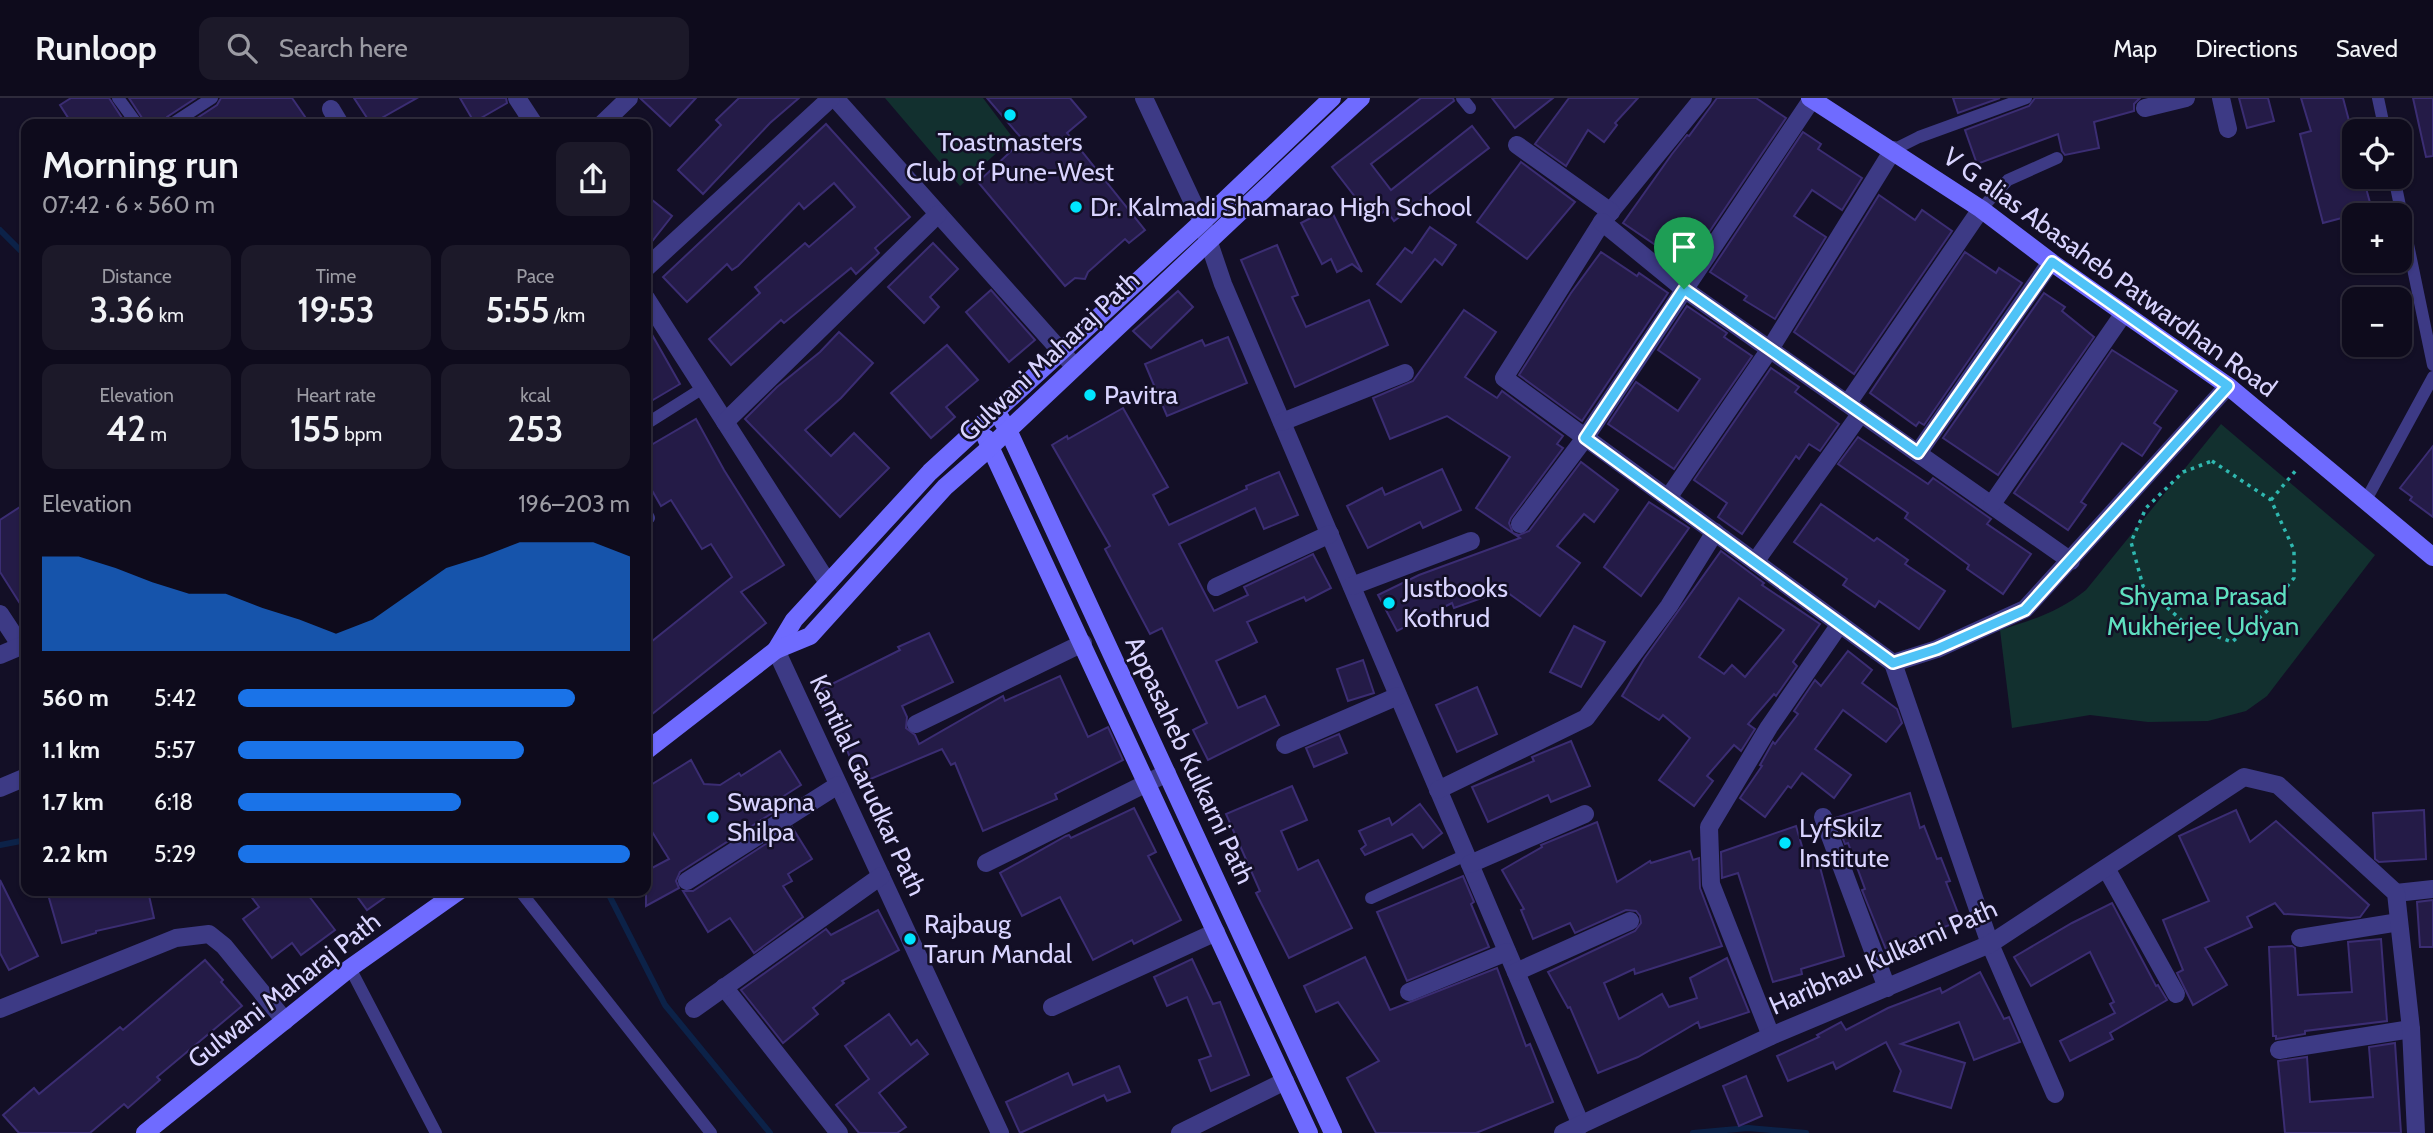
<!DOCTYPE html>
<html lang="en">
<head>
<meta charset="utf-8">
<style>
	body { margin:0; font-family:Cabin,sans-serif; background:#1c1929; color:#f1f3f6; height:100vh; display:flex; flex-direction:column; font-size:26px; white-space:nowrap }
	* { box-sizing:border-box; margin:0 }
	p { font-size:23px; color:#9b9ba3 }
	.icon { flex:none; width:38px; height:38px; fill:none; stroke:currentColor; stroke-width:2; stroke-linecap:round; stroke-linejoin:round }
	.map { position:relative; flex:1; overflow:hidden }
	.side { position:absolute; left:21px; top:21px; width:630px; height:777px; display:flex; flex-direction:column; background:#0e0b1c; border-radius:14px; box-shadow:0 2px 5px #0004,0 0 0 2px #2e2b3b }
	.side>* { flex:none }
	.tools { position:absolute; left:2342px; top:21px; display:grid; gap:14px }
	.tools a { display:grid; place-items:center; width:70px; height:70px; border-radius:14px; background:#0e0b1c; box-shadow:0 2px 5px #0004,0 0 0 2px #2e2b3b; font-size:35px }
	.pin { position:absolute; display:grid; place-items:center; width:60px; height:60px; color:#fff; margin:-72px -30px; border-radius:50% 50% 50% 0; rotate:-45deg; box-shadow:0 0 7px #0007 }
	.pin .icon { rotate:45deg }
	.round { display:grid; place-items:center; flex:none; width:74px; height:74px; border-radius:14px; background:#1c1929 }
	.headline { display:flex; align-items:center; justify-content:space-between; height:119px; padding:0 21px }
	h1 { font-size:38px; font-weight:600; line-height:52px }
	.stats { display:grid; grid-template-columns:repeat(3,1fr); gap:10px; height:119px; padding:7px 21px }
	.stats div { display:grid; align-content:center; border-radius:14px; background:#1c1929; text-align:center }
	.stats b { font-size:35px; font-weight:600 }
	.stats small { font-size:19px; font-weight:400 }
	.stats p { font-size:19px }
	.chart { height:196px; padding:14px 21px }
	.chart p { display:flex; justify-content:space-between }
	.chart svg { width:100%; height:126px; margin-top:7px; fill:#1a73e8; opacity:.7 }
	ul { padding:0 21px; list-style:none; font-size:23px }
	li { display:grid; grid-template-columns:112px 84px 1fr; align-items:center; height:52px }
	li i { height:18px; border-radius:9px; background:#1a73e8 }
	header { display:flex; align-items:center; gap:42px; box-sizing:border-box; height:98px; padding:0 35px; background:#0e0b1c; border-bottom:2px solid #2e2b3b }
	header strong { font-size:33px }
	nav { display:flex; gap:38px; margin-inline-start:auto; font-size:24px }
	.search { width:490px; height:63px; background:#1c1929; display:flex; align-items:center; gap:18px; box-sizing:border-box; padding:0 24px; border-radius:14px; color:#9b9ba3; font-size:26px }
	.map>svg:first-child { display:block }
	.green { fill:#12302f }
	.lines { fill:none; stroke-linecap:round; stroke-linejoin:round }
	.stream { stroke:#0c2248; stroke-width:6 }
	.building { fill:#241b47; stroke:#3b2d73; stroke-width:2; fill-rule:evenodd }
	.path { stroke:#2fb8b0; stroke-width:3.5; stroke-dasharray:3.5 5; stroke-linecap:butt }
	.lane { stroke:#3d3a85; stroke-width:12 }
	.street { stroke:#3d3a85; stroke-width:18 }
	.secondary { stroke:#6f6bff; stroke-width:18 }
	.route-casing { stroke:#fff; stroke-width:14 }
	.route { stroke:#4fc3f7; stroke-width:9 }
	.poi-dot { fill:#00e5ff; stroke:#130f26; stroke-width:2.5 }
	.labels { text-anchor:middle; stroke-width:5; stroke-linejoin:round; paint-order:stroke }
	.poi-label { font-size:26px; fill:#d9d4ff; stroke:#130f26; text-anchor:start }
	.street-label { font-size:26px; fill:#d9d4ff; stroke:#130f26 }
	.park-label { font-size:26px; fill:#5fe0c0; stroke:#130f26 }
</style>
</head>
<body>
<header>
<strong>Runloop</strong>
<div class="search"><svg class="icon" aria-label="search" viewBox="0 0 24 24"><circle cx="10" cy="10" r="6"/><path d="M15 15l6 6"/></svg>Search here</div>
<nav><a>Map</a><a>Directions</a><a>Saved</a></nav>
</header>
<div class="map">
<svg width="2433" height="1035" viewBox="0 0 2433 1035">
	<rect width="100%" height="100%" fill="#130f26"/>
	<g class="green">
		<polygon points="885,0 983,0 1013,40 960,88"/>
		<path d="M2221 326 2375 457 2267 598 2246 613 2208 623 2148 624 2090 617 2012 630 2000 532C2032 522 2059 514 2086 492Z"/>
	</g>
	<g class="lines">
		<g class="stream">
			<polyline points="0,132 26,158"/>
			<polyline points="0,747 26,742"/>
			<polyline points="607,793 665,907 770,1035"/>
			<polyline points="1693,1035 1748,1030 1806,1035"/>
		</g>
	</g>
	<g class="building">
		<polygon points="71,0 109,0 126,26 72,26 60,7"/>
		<polygon points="129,0 196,0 167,19 163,26 146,26"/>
		<polygon points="221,0 292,0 310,26 188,26 217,7"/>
		<polygon points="354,0 417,0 371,26"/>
		<polygon points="460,0 506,0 507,5 474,24"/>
		<polygon points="640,0 696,0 670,28"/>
		<polygon points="739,0 799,0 770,25 703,96 678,72 721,27 716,22"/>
		<polygon points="987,0 1070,0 1086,19 1067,35 1145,132 1129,145 1125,141 1088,174 1085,181 1075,180 1065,188 978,84 1023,42"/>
		<polygon points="1421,0 1453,0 1454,3 1371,66 1391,92 1472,28 1489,50 1394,123 1386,112 1373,122 1332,69"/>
		<polygon points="1492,0 1553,0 1515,30"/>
		<polygon points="1569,0 1638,0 1615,25 1617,27 1604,44 1588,32 1566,68 1535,46"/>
		<polygon points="1717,0 1756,0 1786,20 1691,161 1687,158 1682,165 1623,125 1672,56 1687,37 1689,38"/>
		<polygon points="1953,0 2000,0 1958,15"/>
		<polygon points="2035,0 2140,0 2134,6 2134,13 2094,24 2099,50 2065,57 2062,53 2058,36 1977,66 1965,32 2029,8"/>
		<polygon points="2239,0 2268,0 2274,23 2247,30"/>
		<polygon points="2301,0 2343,0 2354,42 2354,79 2363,79 2372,112 2323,125 2300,36 2311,33"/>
		<polygon points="2413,0 2433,0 2433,58 2426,59"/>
		<polygon points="826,26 910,119 875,150 879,155 856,176 851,170 784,225 781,222 731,267 709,241 760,195 755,189 805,145 809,149 855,109 834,85 804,111 799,105 738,168 732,172 727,166 687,204 663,179"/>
		<polygon points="1803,34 1821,46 1818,51 1862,80 1842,112 1812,92 1794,118 1826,139 1775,221 1744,202 1747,198 1710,174"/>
		<polygon points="1521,64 1575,104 1527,161 1477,124"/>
		<polygon points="646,97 672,118 646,151"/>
		<polygon points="1879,97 1915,122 1922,112 1952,133 1854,276 1794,234"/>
		<polygon points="1330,110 1362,174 1352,166 1337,174 1331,161 1322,166 1301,125"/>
		<polygon points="1430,129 1456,147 1442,167 1435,161 1401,204 1377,186 1405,150 1412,155"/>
		<polygon points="933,145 958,171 930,199 939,209 924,225 888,189"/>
		<polygon points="1277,147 1298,197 1292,199 1306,229 1369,202 1388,247 1295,289 1241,162"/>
		<polygon points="1601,154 1637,178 1639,175 1668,195 1582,323 1519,277 1571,195"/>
		<polygon points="1965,154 1996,175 1999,170 2022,185 1924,327 1919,324 1916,328 1870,295"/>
		<polygon points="991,192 1035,242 1009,264 966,214"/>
		<polygon points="1178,193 1193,209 1151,250 1133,233"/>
		<polygon points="2044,195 2065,209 2062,213 2094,239 1998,377 1943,340"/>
		<polygon points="1687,208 1727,235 1724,239 1752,258 1674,371 1608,326 1636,284 1678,313 1700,281 1658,252"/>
		<polygon points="1464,212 1496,234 1465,279 1497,300 1502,293 1563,338 1557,346 1563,350 1511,420 1509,425 1513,435 1519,437 1529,433 1581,364 1618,392 1594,424 1584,416 1557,448 1580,465 1540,518 1504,492 1454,510 1452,505 1397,533 1378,497 1419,477 1520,440 1476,410 1510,359 1447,318 1390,341 1373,300 1413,283"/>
		<polygon points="646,226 680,286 646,306"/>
		<polygon points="839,234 873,265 841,300 805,332 831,358 854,335 889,370 840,419 745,321 777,289 820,254"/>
		<polygon points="1228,239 1247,285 1167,318 1145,266 1202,242 1205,248"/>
		<polygon points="947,247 978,282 946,309 955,319 931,340 891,295"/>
		<polygon points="2112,252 2177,293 2154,325 2161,330 2142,358 2122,345 2081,404 2086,407 2068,432 2014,395"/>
		<polygon points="1771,270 1799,289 1795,294 1839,326 1820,353 1809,346 1799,361 1796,358 1742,436 1718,419 1727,405 1694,382"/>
		<polygon points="1123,310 1168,389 1153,397 1169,427 1247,391 1246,388 1279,374 1298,417 1264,431 1255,410 1179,446 1214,513 1248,497 1244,489 1313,456 1331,490 1306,503 1304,499 1247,524 1257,544 1216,563 1238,610 1265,598 1279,627 1208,662 1193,632 1207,625 1162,530 1150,536 1105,451 1110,448 1052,347 1067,338 1068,341"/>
		<polygon points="696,321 724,372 784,467 741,494 766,525 646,621 646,548 732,479 711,446 702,451 671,402 661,408 646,382 646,350"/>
		<polygon points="1858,339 1928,386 1933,380 1991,421 1987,426 2031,456 2003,496 1967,471 1969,467 1905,420 1908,415 1838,366"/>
		<polygon points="2433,348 2433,419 2410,402 2412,399 2400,390"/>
		<polygon points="1442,371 1461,412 1423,430 1420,424 1368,450 1347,408 1382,390 1385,397"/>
		<polygon points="1649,404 1689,430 1641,498 1604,469"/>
		<polygon points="26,405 26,515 0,474 0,422"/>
		<polygon points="1821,406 1874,443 1877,440 1908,462 1905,466 1945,493 1919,531 1879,503 1875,509 1843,487 1847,481 1794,444"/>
		<path d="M1721 453 1764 485 1762 487 1820 526 1793 564 1797 568 1776 598 1774 596 1748 626 1755 631 1741 653 1734 647 1707 678 1713 683 1694 708 1659 682 1690 640 1663 617 1659 622 1622 598 1644 561ZM1739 500 1784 532 1745 579 1732 567 1724 576 1699 559Z"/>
		<polygon points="1574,528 1605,544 1581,589 1550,574"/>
		<polygon points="929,535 953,584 902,608 907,619 906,630 915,637 919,646 1003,598 1005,603 1060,578 1088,639 1108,629 1123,662 1055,696 1057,701 983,733 955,665 951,667 942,651 861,685 837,629 834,630 816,594 900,552 898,549"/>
		<polygon points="1848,553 1872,572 1862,585 1897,611 1902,625 1886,644 1843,612 1815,651 1851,677 1834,700 1802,675 1791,690 1788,688 1765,719 1740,700 1762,668 1760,667 1773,644 1775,646 1798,616 1794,613 1815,582 1821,588"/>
		<polygon points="1363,562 1374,595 1348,603 1337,571"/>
		<polygon points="1477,589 1497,636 1457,654 1436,607"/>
		<polygon points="1339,636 1347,655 1314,669 1306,650"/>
		<polygon points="1571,643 1590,688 1551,704 1548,697 1488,724 1472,689 1534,663 1532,659"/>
		<polygon points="780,653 801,687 776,703 780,710 680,774 676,783 679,790 646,808 646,773 669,761 646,724 646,690 691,662 704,686 720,687 739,675 741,678"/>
		<polygon points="1292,688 1307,722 1281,733 1298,772 1318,762 1352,830 1289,860 1256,795 1260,793 1226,716"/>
		<polygon points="1910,695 1920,730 1924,728 1937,761 1941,760 1950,783 1946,784 1961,823 1913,840 1916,848 1889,859 1862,792 1865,791 1848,745 1845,746 1835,720"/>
		<polygon points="1420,706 1442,735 1423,750 1412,736 1365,757 1361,751 1366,747 1359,733 1389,720 1392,727"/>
		<polygon points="1134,710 1156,754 1148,758 1181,822 1134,846 1132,842 1093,862 1060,799 1022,818 1000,775 1066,738 1069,737 1071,740"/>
		<polygon points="2236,712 2250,744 2276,723 2369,807 2360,819 2351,820 2284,816 2275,805 2247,819 2252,829 2205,850 2227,887 2193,907 2177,875 2183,872 2163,822 2209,803 2179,738"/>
		<polygon points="2424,712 2426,761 2379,764 2375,761 2373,715"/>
		<polygon points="1597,724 1617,784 1650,763 1651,765 1690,753 1693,762 1699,760 1700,790 1722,848 1635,876 1634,871 1604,885 1619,921 1662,896 1669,909 1697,900 1690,880 1727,860 1749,914 1700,930 1698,924 1638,959 1598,975 1570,909 1568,910 1548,874 1635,833 1641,825 1640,818 1636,813 1626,812 1575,835 1570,825 1533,841 1521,812 1524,811 1502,772 1542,749 1541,747"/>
		<polygon points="1796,728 1806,762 1817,758 1844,858 1801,871 1802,876 1773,884 1738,775 1722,780 1721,754"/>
		<polygon points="792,729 812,761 788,776 792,783 783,788 803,819 754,855 730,820 708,834 683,793 693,793"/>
		<polygon points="1463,778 1474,804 1471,806 1489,849 1407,883 1377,814"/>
		<polygon points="0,782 38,858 9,872 0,855"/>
		<polygon points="47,793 148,793 154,820 96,833 96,835 62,845"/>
		<polygon points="247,793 305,793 335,832 301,857 292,845 272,860 243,821 259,809"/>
		<polygon points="353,793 394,793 367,812"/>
		<polygon points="2433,802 2433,849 2420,849 2417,804"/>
		<polygon points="2112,805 2156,888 2158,887 2167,902 2110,935 2113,941 2070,963 2060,943 2115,915 2110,906 2114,904 2090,854 2031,888 2014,859 2072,825"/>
		<polygon points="878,812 899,852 842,883 844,885 813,910 818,916 783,945 741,892 826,831 831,837"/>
		<polygon points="2381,841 2387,923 2305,933 2305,936 2276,941 2276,938 2273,938 2269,849 2292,848 2295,850 2298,897 2352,894 2348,844"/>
		<polygon points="1365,859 1390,912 1497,870 1526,948 1530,946 1553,1004 1476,1035 1376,1035 1347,980 1379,963 1338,904 1316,914 1304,888"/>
		<polygon points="1192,861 1213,906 1220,904 1249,977 1211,993 1199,962 1211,958 1187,899 1167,908 1154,879"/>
		<polygon points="205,862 223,882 221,884 242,908 157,979 160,982 128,1010 124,1006 90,1035 19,1035 3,1017 34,990 39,996 120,929 123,932"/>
		<polygon points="1980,874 2004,921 2009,919 2020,944 1974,962 1959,924 1901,946 1965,965 1951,1010 1894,993 1901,973 1886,944 1836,971 1833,964 1788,983 1777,958 1819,939 1817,937 1841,924 1846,932 1888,910 1940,890 1942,895"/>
		<polygon points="889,916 911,947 917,942 928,956 879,995 906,1029 897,1035 859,1035 836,1007 869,981 845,948"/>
		<polygon points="2395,945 2401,1035 2285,1035 2278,963 2307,959 2310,1004 2373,999 2369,949"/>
		<polygon points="1119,968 1130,994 1107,1003 1104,997 1020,1035 1006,1004 1068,975 1073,987"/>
		<polygon points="1746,978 1762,1018 1739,1028 1723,988"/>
	</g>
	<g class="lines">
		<g class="path">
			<polygon points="2212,363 2271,402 2294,452 2294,480 2267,513 2232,544 2188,528 2143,488 2131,444 2146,410 2183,374"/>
			<polyline points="2271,402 2297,371"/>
		</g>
		<g class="lane">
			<polyline points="118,0 137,26"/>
			<polyline points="1462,0 1470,10"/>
			<polyline points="2378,0 2385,33"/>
			<polyline points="172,26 212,0"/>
			<polyline points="1893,52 1919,39 2026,0"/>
			<polyline points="2394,79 2433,267"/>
			<polyline points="1981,111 2008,82 2057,60"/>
			<polyline points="646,326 703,290"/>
			<polyline points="2366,402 2433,279"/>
			<polyline points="646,414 649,420 646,422"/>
			<polyline points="520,793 711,1035"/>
			<polyline points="1371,800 1466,757"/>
			<polyline points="350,870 436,1035"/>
		</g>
		<g class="street">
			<polyline points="517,0 534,26"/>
			<polyline points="835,0 1075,269"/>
			<polyline points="1144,0 1202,124 1223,186 1581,1027"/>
			<polyline points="1703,0 1602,124 1504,280 1893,565 1937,551 2025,511 2228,288"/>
			<polyline points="2221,0 2228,31"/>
			<polyline points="2145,10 2186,0"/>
			<polyline points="331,11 340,26"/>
			<polyline points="602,26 629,0"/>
			<polyline points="1517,47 1611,114"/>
			<polyline points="1602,124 1684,191 2071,463"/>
			<polyline points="646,170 831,0"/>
			<polyline points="646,200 828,485"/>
			<polyline points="1848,305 1981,111"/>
			<polyline points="725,324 938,116"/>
			<polyline points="1282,324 1405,275"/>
			<polyline points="1918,355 2051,164"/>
			<polyline points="1668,400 1770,251 1893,52"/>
			<polyline points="1992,406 2124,215"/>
			<polyline points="1520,426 1585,340 1812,1"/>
			<polyline points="1755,464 1861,315"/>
			<polyline points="1352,488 1471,443"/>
			<polyline points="1216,489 1330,436"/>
			<polyline points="0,516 21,548"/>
			<polyline points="776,552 1000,1035"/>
			<polyline points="0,557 26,546"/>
			<polyline points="1893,565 1990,846 2055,996"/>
			<polyline points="916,626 1083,545"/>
			<polyline points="1285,647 1398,598"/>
			<polyline points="0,690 26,679"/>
			<polyline points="1438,692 1586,620 1669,508 1715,434"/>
			<polyline points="1823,719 1887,890"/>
			<polyline points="986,765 1167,675"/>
			<polyline points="1470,766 1585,716"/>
			<polyline points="2106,770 2176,896"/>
			<polyline points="687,783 838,687"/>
			<polyline points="2396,795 2433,791"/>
			<polyline points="2300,840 2399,824"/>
			<polyline points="1516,874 1630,823"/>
			<polyline points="724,889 839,1035"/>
			<polyline points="1409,894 1507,854"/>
			<polyline points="1052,909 1216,834"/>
			<polyline points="0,911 176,840 209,836 224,848 285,923"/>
			<polyline points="694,911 881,778"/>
			<polyline points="1771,938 1711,786 1709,729 1769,629 1840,526"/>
			<polyline points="2279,952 2411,931"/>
			<polyline points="1180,1035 1285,983"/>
			<polyline points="1563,1035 1771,938 1990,846 2244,679 2278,687 2396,795 2411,931 2416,1035"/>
		</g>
		<g class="secondary">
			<polyline points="1810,0 1981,111 2051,164 2228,288 2433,459"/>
			<polyline points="996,313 1008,332 1333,1035"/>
			<polyline points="986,340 1309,1035"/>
			<polyline points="776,552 794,522 930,374 1202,124 1332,0"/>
			<polyline points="646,653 776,552 810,538 945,389 985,354 1361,0"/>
			<polyline points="145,1035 350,870 459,793"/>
		</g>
	</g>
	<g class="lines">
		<g class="route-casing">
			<polygon id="route" points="2052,164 2228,288 2025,512 1937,551 1893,565 1585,340 1684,191 1918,355"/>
		</g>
		<use href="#route" class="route"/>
	</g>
	<g class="poi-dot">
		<circle cx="1010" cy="17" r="7"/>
		<circle cx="1076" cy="109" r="7"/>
		<circle cx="1090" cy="297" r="7"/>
		<circle cx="1389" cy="505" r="7"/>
		<circle cx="713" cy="719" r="7"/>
		<circle cx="1785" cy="745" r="7"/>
		<circle cx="910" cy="841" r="7"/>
	</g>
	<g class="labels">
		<g class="poi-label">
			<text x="1010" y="53" text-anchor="middle">Toastmasters<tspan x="1010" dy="30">Club of Pune-West</tspan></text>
			<text x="1090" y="118">Dr. Kalmadi Shamarao High School</text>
			<text x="1104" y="306">Pavitra</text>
			<text x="1403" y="499">Justbooks<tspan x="1403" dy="30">Kothrud</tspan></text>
			<text x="727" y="713">Swapna<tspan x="727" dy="30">Shilpa</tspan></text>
			<text x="1799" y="739">LyfSkilz<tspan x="1799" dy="30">Institute</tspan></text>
			<text x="924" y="835">Rajbaug<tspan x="924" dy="30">Tarun Mandal</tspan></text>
		</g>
		<g class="street-label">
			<text transform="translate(2110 174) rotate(36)" y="9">V G alias Abasaheb Patwardhan Road</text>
			<text transform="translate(1049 258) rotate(-43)" y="9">Gulwani Maharaj Path</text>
			<text transform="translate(1190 662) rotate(65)" y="9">Appasaheb Kulkarni Path</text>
			<text transform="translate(868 687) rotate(65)" y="9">Kantilal Garudkar Path</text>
			<text transform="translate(1883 859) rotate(-24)" y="9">Haribhau Kulkarni Path</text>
			<text transform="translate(284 892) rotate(-38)" y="9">Gulwani Maharaj Path</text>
		</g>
		<g class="park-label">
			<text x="2203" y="507">Shyama Prasad<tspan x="2203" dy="30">Mukherjee Udyan</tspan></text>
		</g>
	</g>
</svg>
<div class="tools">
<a><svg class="icon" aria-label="locate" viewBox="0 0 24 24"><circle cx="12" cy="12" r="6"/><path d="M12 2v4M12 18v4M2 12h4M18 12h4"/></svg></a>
<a>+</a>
<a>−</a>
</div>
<div class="pin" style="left:1684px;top:191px;background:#1e9e55"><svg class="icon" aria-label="arrive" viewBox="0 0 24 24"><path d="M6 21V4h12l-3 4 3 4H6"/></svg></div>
<section class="side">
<div class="headline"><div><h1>Morning run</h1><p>07:42 · 6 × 560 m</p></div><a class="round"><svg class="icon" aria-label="share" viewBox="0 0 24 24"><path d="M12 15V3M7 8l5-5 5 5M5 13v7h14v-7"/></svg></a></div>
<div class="stats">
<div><p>Distance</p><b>3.36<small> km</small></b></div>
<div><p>Time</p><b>19:53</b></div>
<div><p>Pace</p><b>5:55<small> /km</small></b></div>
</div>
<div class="stats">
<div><p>Elevation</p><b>42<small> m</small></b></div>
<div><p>Heart rate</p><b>155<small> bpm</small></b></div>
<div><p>kcal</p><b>253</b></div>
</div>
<div class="chart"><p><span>Elevation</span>196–203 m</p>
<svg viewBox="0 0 160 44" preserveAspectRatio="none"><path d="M0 44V11L10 11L20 15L30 20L40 24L50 24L60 29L70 33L80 38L90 33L100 24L110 15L120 11L130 6L140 6L150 6L160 11V44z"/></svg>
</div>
<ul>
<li><b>560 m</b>5:42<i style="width:86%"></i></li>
<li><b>1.1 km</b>5:57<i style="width:73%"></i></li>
<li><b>1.7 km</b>6:18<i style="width:57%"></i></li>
<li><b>2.2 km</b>5:29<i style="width:100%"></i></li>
</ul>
</section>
</div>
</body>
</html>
